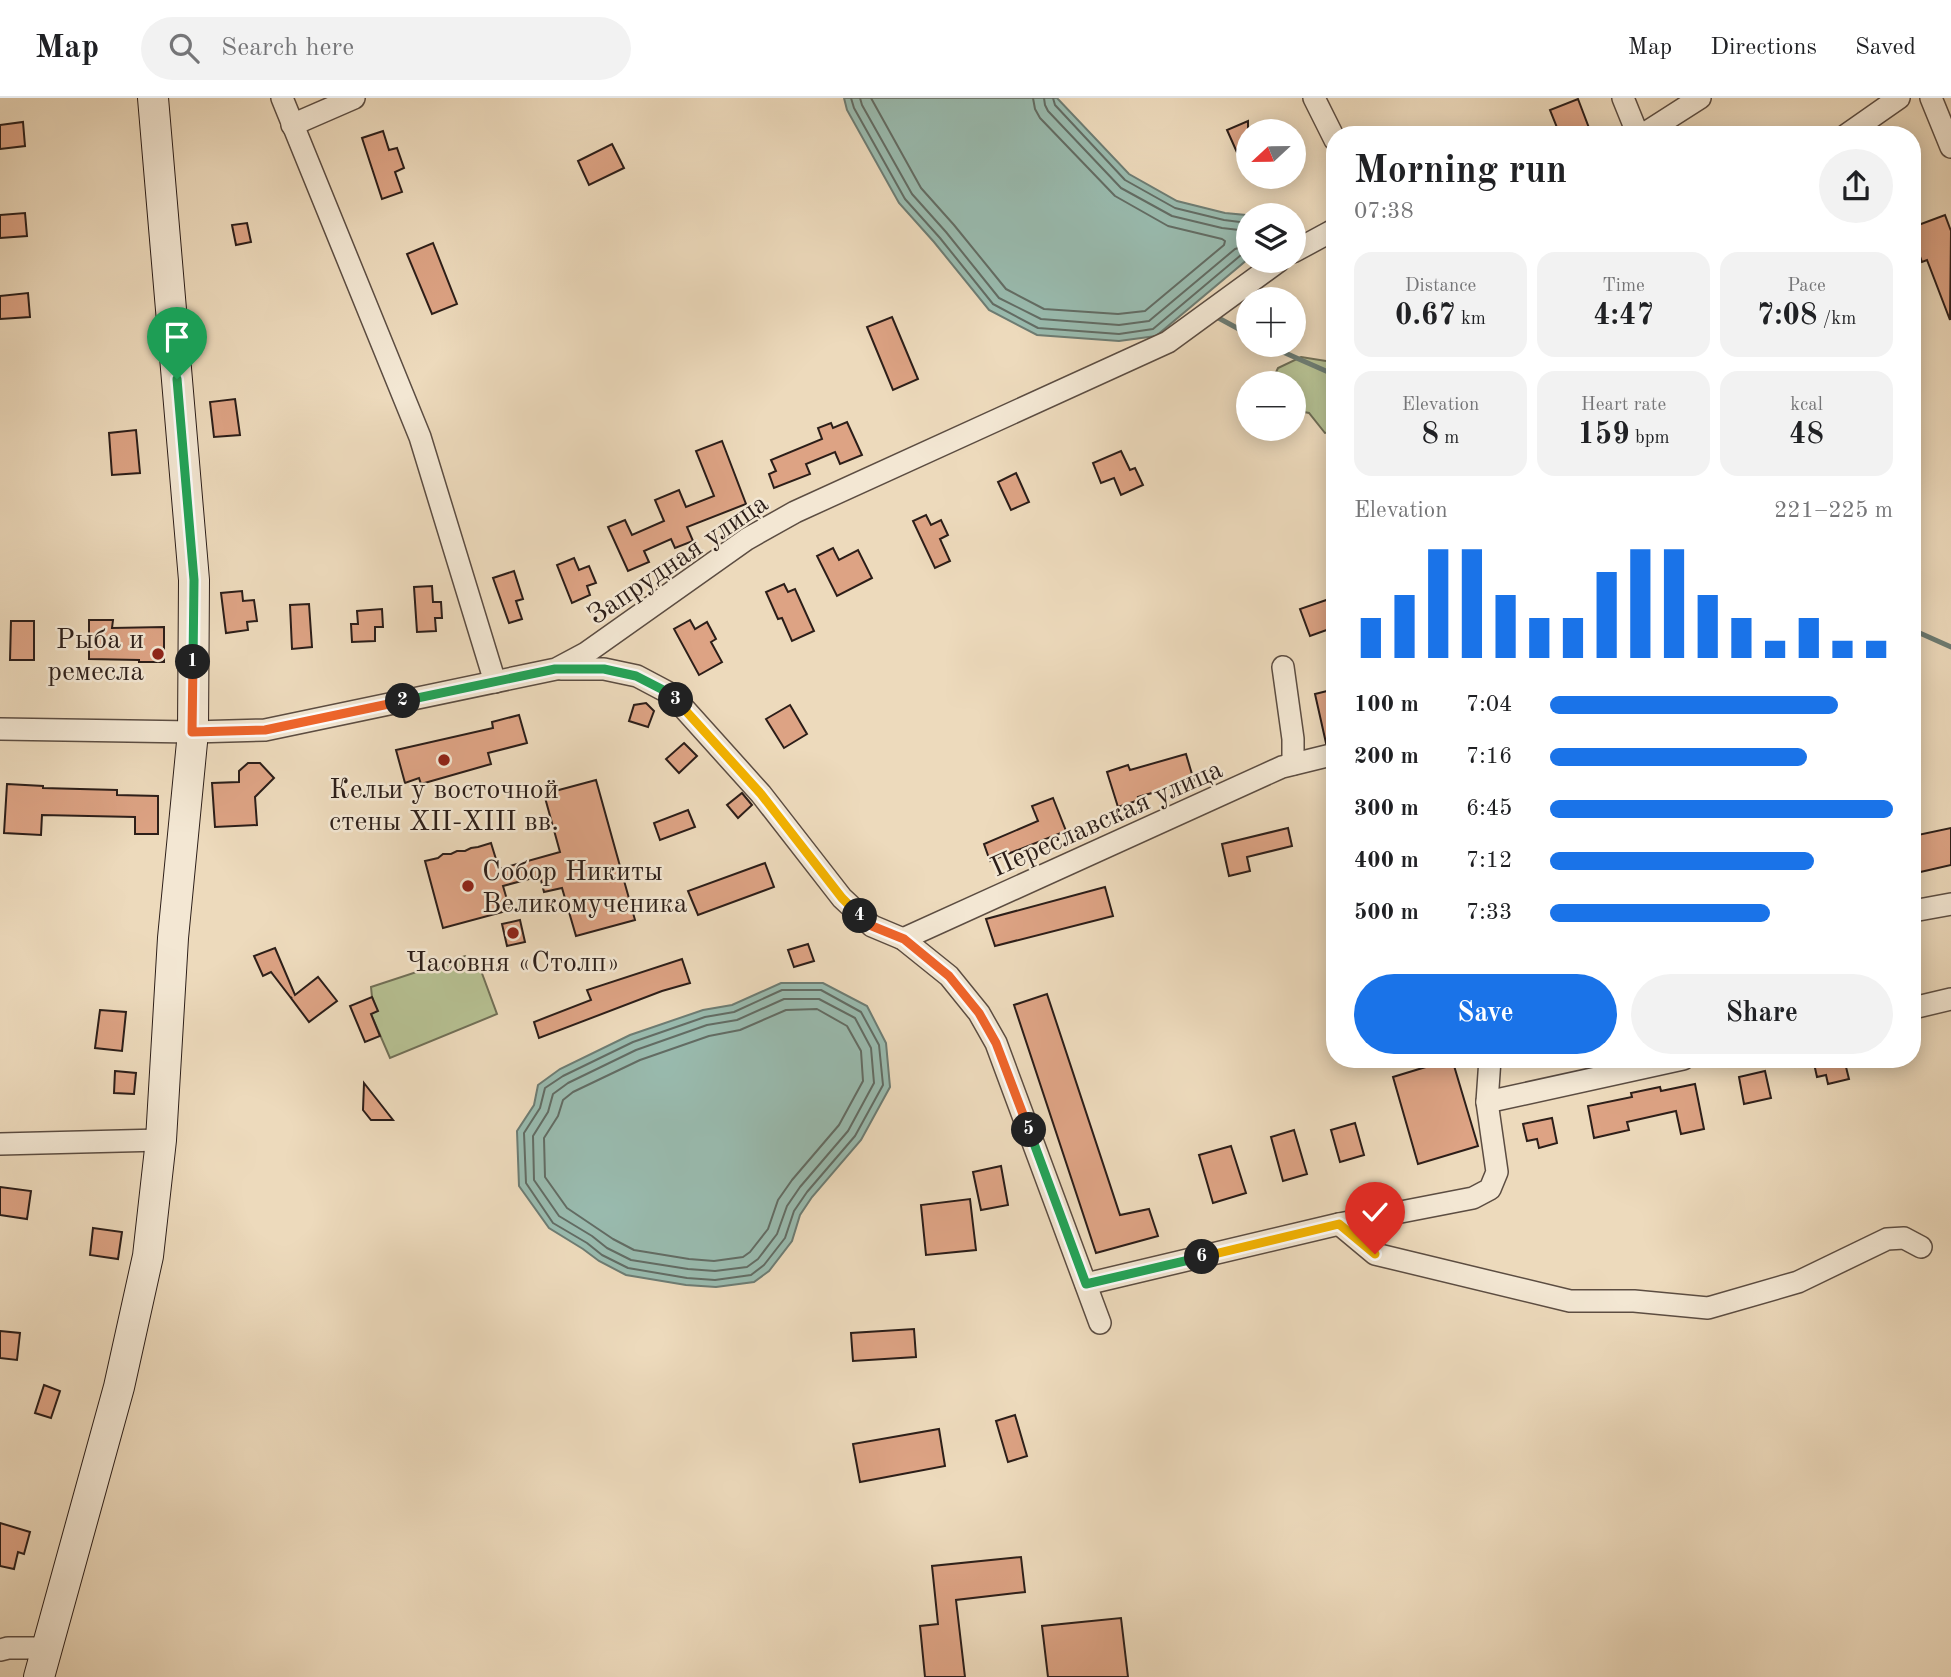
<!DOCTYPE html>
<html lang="en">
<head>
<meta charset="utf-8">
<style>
	body { margin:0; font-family:"Old Standard TT",serif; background:#f2f2f2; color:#202124; height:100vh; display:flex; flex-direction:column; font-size:26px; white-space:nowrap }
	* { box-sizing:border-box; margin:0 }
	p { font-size:23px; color:#757577 }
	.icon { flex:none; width:38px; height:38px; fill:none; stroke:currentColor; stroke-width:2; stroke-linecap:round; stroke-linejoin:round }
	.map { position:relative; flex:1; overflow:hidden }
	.sheet { position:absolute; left:1326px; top:28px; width:595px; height:942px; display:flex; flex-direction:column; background:#fff; border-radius:28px; box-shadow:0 4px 18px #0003 }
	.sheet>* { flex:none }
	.needle { width:46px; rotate:248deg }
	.controls { position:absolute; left:1236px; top:21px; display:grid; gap:14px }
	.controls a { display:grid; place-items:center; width:70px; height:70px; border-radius:50%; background:#fff; box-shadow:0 4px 18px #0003; font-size:35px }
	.pin { position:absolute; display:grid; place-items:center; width:60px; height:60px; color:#fff; margin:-72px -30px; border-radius:50% 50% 50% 0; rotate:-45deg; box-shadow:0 0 7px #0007 }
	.pin .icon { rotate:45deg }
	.km { position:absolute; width:35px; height:35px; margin:-18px; border-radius:50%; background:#222; color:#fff; font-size:19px; line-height:35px; text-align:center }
	.round { display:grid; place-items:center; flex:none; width:74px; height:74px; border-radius:37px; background:#f2f2f2 }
	.overview { display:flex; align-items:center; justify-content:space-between; height:119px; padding:0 28px }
	h1 { font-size:38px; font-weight:800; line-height:52px }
	.figures { display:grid; grid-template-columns:repeat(3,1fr); gap:10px; height:119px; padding:7px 28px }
	.figures div { display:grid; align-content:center; border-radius:18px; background:#f2f2f2; text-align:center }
	.figures b { font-size:30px; font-weight:800 }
	.figures small { font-size:19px; font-weight:400 }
	.figures p { font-size:19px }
	.chart { height:196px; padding:14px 28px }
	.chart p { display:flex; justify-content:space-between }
	.chart svg { width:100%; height:126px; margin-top:7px; stroke:#1a73e8; stroke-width:6 }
	.cta { display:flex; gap:14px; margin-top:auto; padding:14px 28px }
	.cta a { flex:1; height:80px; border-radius:42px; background:#1a73e8; color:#fff; font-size:28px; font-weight:800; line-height:80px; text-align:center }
	.cta a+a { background:#f2f2f2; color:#202124 }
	ul { padding:0 28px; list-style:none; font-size:23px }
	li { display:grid; grid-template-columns:112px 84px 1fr; align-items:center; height:52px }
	li i { height:18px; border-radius:9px; background:#1a73e8 }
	header { display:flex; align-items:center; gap:42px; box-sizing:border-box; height:98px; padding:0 35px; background:#fff; border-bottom:2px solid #e0e0e0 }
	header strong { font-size:33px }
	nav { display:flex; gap:38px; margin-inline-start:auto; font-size:24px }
	.search { width:490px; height:63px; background:#f2f2f2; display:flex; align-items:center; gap:18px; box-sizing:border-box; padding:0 24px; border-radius:38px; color:#757577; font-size:26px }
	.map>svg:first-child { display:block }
	.green { fill:#b6c092; stroke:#716f56; stroke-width:2 }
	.water { fill:#99bbaf; stroke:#6d7c73; stroke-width:2 }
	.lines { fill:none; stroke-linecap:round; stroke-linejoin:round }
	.shore { stroke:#626c64; stroke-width:2 }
	.stream { stroke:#6d7c73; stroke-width:5 }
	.building { fill:#dda384; stroke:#2c1e19; stroke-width:2 }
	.street-casing { stroke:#5c4d42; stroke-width:24 }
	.secondary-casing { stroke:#2c1e19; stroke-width:32 }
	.street { stroke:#f3e7d3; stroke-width:21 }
	.secondary { stroke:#f3e7d3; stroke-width:30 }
	.split-1-casing { stroke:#fff; stroke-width:14 }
	.split-2-casing { stroke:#fff; stroke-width:14 }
	.split-3-casing { stroke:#fff; stroke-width:14 }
	.split-4-casing { stroke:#fff; stroke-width:14 }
	.split-5-casing { stroke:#fff; stroke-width:14 }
	.split-6-casing { stroke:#fff; stroke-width:14 }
	.split-7-casing { stroke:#fff; stroke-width:14 }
	.split-1 { stroke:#22a559; stroke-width:9 }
	.split-2 { stroke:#f0652b; stroke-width:9 }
	.split-3 { stroke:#22a559; stroke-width:9 }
	.split-4 { stroke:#f5b400; stroke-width:9 }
	.split-5 { stroke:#f0652b; stroke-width:9 }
	.split-6 { stroke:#22a559; stroke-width:9 }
	.split-7 { stroke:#f5b400; stroke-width:9 }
	.poi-dot { fill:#8f2418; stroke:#f3e7d3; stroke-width:2.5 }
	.labels { text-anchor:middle; stroke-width:5; stroke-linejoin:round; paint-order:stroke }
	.street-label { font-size:28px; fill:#2c1e19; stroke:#f3e7d3 }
	.poi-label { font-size:28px; fill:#2c1e19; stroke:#f3e7d3 }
</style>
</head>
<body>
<header>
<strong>Map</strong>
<div class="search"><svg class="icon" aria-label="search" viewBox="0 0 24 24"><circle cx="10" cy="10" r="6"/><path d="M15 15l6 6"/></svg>Search here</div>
<nav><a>Map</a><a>Directions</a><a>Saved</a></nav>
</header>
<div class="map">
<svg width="1951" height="1579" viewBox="0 0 1951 1579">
	<rect width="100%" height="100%" fill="#eddabc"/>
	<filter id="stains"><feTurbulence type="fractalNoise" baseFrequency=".00286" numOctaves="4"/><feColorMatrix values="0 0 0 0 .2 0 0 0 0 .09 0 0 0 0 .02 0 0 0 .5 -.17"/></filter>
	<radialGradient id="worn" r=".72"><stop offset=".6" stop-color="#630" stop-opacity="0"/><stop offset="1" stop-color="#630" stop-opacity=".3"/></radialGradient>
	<g class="green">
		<polygon points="1301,259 1326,263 1335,260 1335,333 1325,335 1309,315 1293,312 1293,285 1271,285 1278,270"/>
		<polygon points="465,858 480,870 497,916 390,960 371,916 377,912 372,899 371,889"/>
	</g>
	<g class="water">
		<polygon points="844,0 1057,0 1129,76 1177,103 1225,115 1246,117 1248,121 1248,161 1156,238 1119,243 1037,237 989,212 934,144 899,105 847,12"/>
		<polygon points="781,885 823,885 867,908 886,945 890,989 861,1042 812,1099 800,1117 792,1143 769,1173 754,1184 716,1189 686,1187 626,1177 599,1163 583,1151 549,1130 519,1088 517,1033 534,1007 538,987 560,971 630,937 703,912 732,907"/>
	</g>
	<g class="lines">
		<g class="shore">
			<polyline points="851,0 854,10 905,101 940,140 993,206 1038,230 1119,236 1153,231 1241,157 1248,155"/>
			<polyline points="860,0 862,7 912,96 946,134 999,200 1041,221 1119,227 1149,223 1235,151 1248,147"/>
			<polyline points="871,0 921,90 954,127 1006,191 1044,211 1118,216 1145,213 1224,147 1225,143 1222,141 1168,128 1115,98 1040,20 1035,11 1033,0"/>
			<polyline points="1044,0 1045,7 1048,13 1121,90 1172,118 1222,130 1248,133"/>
			<polyline points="1053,0 1055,7 1125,82 1175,110 1224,122 1248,125"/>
			<polygon points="782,892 821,892 861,914 879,947 883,987 855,1038 807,1094 794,1113 785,1140 764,1167 751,1177 715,1182 687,1180 628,1170 602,1157 587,1145 553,1125 526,1085 524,1035 540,1010 545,990 563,978 633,944 705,919 734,914"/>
			<polygon points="784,901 819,901 855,920 871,950 874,985 848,1033 800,1089 787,1108 777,1136 758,1161 747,1169 715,1173 688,1171 631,1162 607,1150 592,1138 559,1118 534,1082 533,1038 548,1014 553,996 568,985 636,952 707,927 737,922"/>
			<polygon points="786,912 817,911 847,928 861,953 863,983 839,1027 792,1082 778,1102 768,1131 750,1154 743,1159 714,1163 689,1161 634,1152 613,1141 567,1110 545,1079 544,1040 558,1018 563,1002 573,994 640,962 709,938 740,932"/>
		</g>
		<g class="stream">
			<polyline points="1213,217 1248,236"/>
			<polyline points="1267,247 1335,277"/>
			<polyline points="1913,532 1951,549"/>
		</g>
	</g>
	<g class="building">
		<polygon points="1578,1 1589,30 1572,37 1560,37 1550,12"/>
		<polygon points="1248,23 1248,79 1227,32"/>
		<polygon points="23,24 25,48 0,51 0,27"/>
		<polygon points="383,33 389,52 397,50 404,70 395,74 402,94 382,101 362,40"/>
		<polygon points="612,46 624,70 589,87 578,63"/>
		<polygon points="25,115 27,138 0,140 0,117"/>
		<polygon points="1945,117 1951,133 1950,222 1927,162 1922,164 1913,139 1913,129"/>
		<polygon points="247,125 251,144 236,147 232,127"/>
		<polygon points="433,145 457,206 432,216 407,156"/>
		<polygon points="28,195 30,219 0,221 0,198"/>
		<polygon points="892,219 918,281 893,292 867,229"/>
		<polygon points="235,301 240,337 214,339 210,304"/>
		<polygon points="847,324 862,357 840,366 835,354 806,366 810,376 774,390 769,376 776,373 771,362 822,341 818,330 831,325 833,330"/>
		<polygon points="136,332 140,375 112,377 109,335"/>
		<polygon points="722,343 746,406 687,429 693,443 675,450 671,441 644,453 649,464 628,473 608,429 625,422 632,437 664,423 655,402 679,392 686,409 714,398 696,353"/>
		<polygon points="1121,353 1130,372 1135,370 1143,387 1121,397 1114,380 1101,385 1093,365"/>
		<polygon points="1016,375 1029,404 1011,412 998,384"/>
		<polygon points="926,417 931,427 941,422 948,437 940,441 950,463 935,470 913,423"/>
		<polygon points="833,450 839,462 858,452 872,480 837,498 817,458"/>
		<polygon points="574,460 579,472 589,468 596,485 587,488 590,497 572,505 557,467"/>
		<polygon points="514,473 523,501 516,503 522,521 509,525 493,480"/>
		<polygon points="784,486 788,494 795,491 814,533 792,543 782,520 778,521 766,494"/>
		<polygon points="432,488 433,504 441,504 442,520 435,520 436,533 417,534 414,489"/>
		<polygon points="242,493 243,503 254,502 257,523 247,524 248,532 226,535 221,495"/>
		<polygon points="1335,499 1335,529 1310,538 1300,511"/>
		<polygon points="309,506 312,549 292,551 290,507"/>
		<polygon points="382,511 383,529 375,529 375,543 352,544 351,526 358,526 357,513"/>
		<polygon points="89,522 113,522 112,530 164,529 164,564 139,564 139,562 89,561"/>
		<polygon points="690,522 695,531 707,524 716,541 711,544 722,564 699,577 674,531"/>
		<polygon points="11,523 34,523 34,562 10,562"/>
		<polygon points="1335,591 1335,643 1326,645 1315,596"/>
		<polygon points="646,605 654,613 648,629 629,623 634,607"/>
		<polygon points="790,607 807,636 784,650 766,621"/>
		<polygon points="519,617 527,645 488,655 491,666 421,686 419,680 405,685 396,652 493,630 492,624"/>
		<polygon points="684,645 697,658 679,675 666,661"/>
		<polygon points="1186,656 1194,683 1138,699 1139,702 1118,709 1107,674 1128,667 1130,672"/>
		<polygon points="248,665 260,665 274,680 255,699 257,727 215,729 212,685 239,684 239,673"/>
		<polygon points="596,682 635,822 576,838 562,790 544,794 540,778 503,788 510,812 443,830 425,763 438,760 443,756 451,756 457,753 465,753 471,750 478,749 491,745 499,771 560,754 544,696"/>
		<polygon points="7,686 43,688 43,690 117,692 117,697 158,698 158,736 135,736 135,719 42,717 41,737 4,735"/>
		<polygon points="742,695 752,707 738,720 727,707"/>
		<polygon points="1053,700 1066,733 990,763 984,746 1038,723 1032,708"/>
		<polygon points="688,712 695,729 660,742 654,725"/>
		<polygon points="1288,730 1292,748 1247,759 1250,773 1229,778 1222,746"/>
		<polygon points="1951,730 1951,767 1916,775 1913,758 1913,738"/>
		<polygon points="765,765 774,789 698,817 688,793"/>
		<polygon points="1105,789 1113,818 995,848 986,821"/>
		<polygon points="520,822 525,844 507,848 502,826"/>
		<polygon points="808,846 814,863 794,869 788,852"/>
		<polygon points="275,850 295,897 318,879 337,903 309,924 291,900 292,899 291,900 271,874 263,878 254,858"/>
		<polygon points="682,861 690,885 662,893 539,940 534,924 591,902 587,892"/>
		<polygon points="1047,896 1120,1117 1149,1111 1158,1138 1096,1155 1014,907"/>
		<polygon points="372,899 378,913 371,916 380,938 365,944 350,908"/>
		<polygon points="100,912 126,914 122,953 95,950"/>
		<polygon points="1452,961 1478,1048 1418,1066 1393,979"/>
		<polygon points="1813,961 1844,961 1849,981 1828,986 1826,977 1817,979"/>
		<polygon points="115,973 136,975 134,996 114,995"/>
		<polygon points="1765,973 1771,1000 1744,1006 1739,979"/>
		<polygon points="364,985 393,1022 371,1022 363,1012"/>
		<polygon points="1695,986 1704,1031 1681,1036 1676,1013 1627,1024 1629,1032 1594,1040 1588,1008 1632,999 1631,995 1660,989 1661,993"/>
		<polygon points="1552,1020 1557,1045 1539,1050 1537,1041 1527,1043 1523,1026"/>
		<polygon points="1355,1025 1364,1057 1340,1064 1331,1032"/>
		<polygon points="1294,1032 1307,1076 1283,1083 1271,1039"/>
		<polygon points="1231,1048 1246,1095 1213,1105 1199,1057"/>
		<polygon points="1001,1068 1008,1107 981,1112 973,1074"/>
		<polygon points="0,1089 31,1093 27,1121 0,1117"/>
		<polygon points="970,1101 976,1152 926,1157 921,1107"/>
		<polygon points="93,1130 122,1134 118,1161 90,1157"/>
		<polygon points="914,1231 916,1259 853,1263 851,1235"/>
		<polygon points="0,1233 20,1235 17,1262 0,1260"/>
		<polygon points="44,1287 60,1293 51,1320 35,1315"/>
		<polygon points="1015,1317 1027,1358 1008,1364 996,1323"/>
		<polygon points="939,1331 945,1368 860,1384 853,1346"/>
		<polygon points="0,1425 30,1434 24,1456 18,1454 14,1471 0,1468"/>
		<polygon points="1021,1459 1025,1494 956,1502 965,1579 925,1579 920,1528 938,1526 932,1468"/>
		<polygon points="1121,1520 1128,1579 1048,1579 1042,1528"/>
	</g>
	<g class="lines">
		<g class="street-casing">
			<g id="street">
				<polyline points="282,0 420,339 495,584"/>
				<polyline points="1314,0 1335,42"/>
				<polyline points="1623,0 1638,37"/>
				<polyline points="1931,0 1951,49"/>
				<polyline points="292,27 354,0"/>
				<polyline points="1642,37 1700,0"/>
				<polyline points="1846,37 1899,0"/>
				<polyline points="1293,154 1330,134 1335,132"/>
				<polyline points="1283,569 1293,641 1293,666"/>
				<polyline points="561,571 604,571 637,578 671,596 761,696 842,800 872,828 903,841 949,878 979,915 996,945 1100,1225"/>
				<polyline points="0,631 193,634 265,632 556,571 586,555 747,441 795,414 1168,244 1279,163"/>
				<polyline points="1913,813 1951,806"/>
				<polyline points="903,841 1282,669 1335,656"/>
				<polyline points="1913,910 1951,901"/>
				<polyline points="1490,961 1487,1004 1497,1074 1490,1091 1473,1100 1339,1126 1375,1156 1570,1203 1634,1203 1708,1210 1798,1184 1887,1141 1904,1140 1921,1149"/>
				<polyline points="1487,1004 1683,961"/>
				<polyline points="0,1046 161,1042"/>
				<polyline points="1086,1186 1339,1126"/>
				<polyline points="0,1552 8,1550 47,1550"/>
			</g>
		</g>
		<g class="secondary-casing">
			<polyline id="secondary" points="39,1579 119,1289 148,1158 161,1042 173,840 193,634 194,482 153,0"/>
		</g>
		<use href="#street" class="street"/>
		<use href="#secondary" class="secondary"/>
	</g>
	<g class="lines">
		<g class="split-1-casing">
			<polyline id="split-1" points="177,281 194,482 193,564"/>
		</g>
		<g class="split-2-casing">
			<polyline id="split-2" points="193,564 192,634 265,632 403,603"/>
		</g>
		<g class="split-3-casing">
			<polyline id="split-3" points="403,603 555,571 604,571 636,578 671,596 676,602"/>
		</g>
		<g class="split-4-casing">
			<polyline id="split-4" points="676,602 761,696 842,800 860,818"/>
		</g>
		<g class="split-5-casing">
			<polyline id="split-5" points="860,818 872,828 904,841 949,878 979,915 996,945 1029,1032"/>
		</g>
		<g class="split-6-casing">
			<polyline id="split-6" points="1029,1032 1086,1186 1202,1159"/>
		</g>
		<g class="split-7-casing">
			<polyline id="split-7" points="1202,1159 1339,1126 1375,1156"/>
		</g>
		<use href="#split-1" class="split-1"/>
		<use href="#split-2" class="split-2"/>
		<use href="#split-3" class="split-3"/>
		<use href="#split-4" class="split-4"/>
		<use href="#split-5" class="split-5"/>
		<use href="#split-6" class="split-6"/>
		<use href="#split-7" class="split-7"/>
	</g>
	<g class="poi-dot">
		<circle cx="158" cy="556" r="7"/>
		<circle cx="444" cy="662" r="7"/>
		<circle cx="468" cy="788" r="7"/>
		<circle cx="513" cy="835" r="7"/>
	</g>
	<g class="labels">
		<g class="street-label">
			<text transform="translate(677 460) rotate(-34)" y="10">Запрудная улица</text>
			<text transform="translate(1106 719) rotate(-24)" y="10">Переславская улица</text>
		</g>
		<g class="poi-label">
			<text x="144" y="550" text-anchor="end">Рыба и<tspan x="144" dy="32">ремесла</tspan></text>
			<text x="444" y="700">Кельи у восточной<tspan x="444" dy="32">стены XII-XIII вв.</tspan></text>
			<text x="482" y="782" text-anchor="start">Собор Никиты<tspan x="482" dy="32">Великомученика</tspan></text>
			<text x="513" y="873">Часовня «Столп»</text>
		</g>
	</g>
	<rect width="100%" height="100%" filter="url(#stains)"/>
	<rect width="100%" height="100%" fill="url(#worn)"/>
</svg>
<div class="controls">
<a><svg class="needle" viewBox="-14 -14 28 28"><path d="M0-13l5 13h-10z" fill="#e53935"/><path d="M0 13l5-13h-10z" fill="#757577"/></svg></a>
<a><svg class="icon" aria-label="layers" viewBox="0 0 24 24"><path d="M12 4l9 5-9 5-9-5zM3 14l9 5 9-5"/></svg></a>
<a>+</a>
<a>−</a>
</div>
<div class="pin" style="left:177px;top:281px;background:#1e9e55"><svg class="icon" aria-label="arrive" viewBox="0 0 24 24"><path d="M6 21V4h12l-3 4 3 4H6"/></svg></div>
<div class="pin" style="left:1375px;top:1156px;background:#d93025"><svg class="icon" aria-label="check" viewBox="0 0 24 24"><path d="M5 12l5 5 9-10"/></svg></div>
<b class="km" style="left:193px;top:564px">1</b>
<b class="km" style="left:403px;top:603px">2</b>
<b class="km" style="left:676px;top:602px">3</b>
<b class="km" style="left:860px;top:818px">4</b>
<b class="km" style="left:1029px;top:1032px">5</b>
<b class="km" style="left:1202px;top:1159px">6</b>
<section class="sheet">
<div class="overview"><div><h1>Morning run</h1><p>07:38</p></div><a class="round"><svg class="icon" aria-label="share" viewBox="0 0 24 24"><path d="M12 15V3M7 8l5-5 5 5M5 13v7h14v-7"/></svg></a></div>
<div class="figures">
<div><p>Distance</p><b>0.67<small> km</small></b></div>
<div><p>Time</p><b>4:47</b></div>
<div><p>Pace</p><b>7:08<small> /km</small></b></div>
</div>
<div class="figures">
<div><p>Elevation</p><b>8<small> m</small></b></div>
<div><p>Heart rate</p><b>159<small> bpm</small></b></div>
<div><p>kcal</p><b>48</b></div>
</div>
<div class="chart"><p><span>Elevation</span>221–225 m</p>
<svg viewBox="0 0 160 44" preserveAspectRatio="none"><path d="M5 44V30M15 44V22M25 44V6M35 44V6M45 44V22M55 44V30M65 44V30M75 44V14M85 44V6M95 44V6M105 44V22M115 44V30M125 44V38M135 44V30M145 44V38M155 44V38"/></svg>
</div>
<ul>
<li><b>100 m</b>7:04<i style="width:84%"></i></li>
<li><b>200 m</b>7:16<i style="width:75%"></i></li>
<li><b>300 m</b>6:45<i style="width:100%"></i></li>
<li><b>400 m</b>7:12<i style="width:77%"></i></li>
<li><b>500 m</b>7:33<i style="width:64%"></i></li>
</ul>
<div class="cta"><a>Save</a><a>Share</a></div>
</section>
</div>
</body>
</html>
